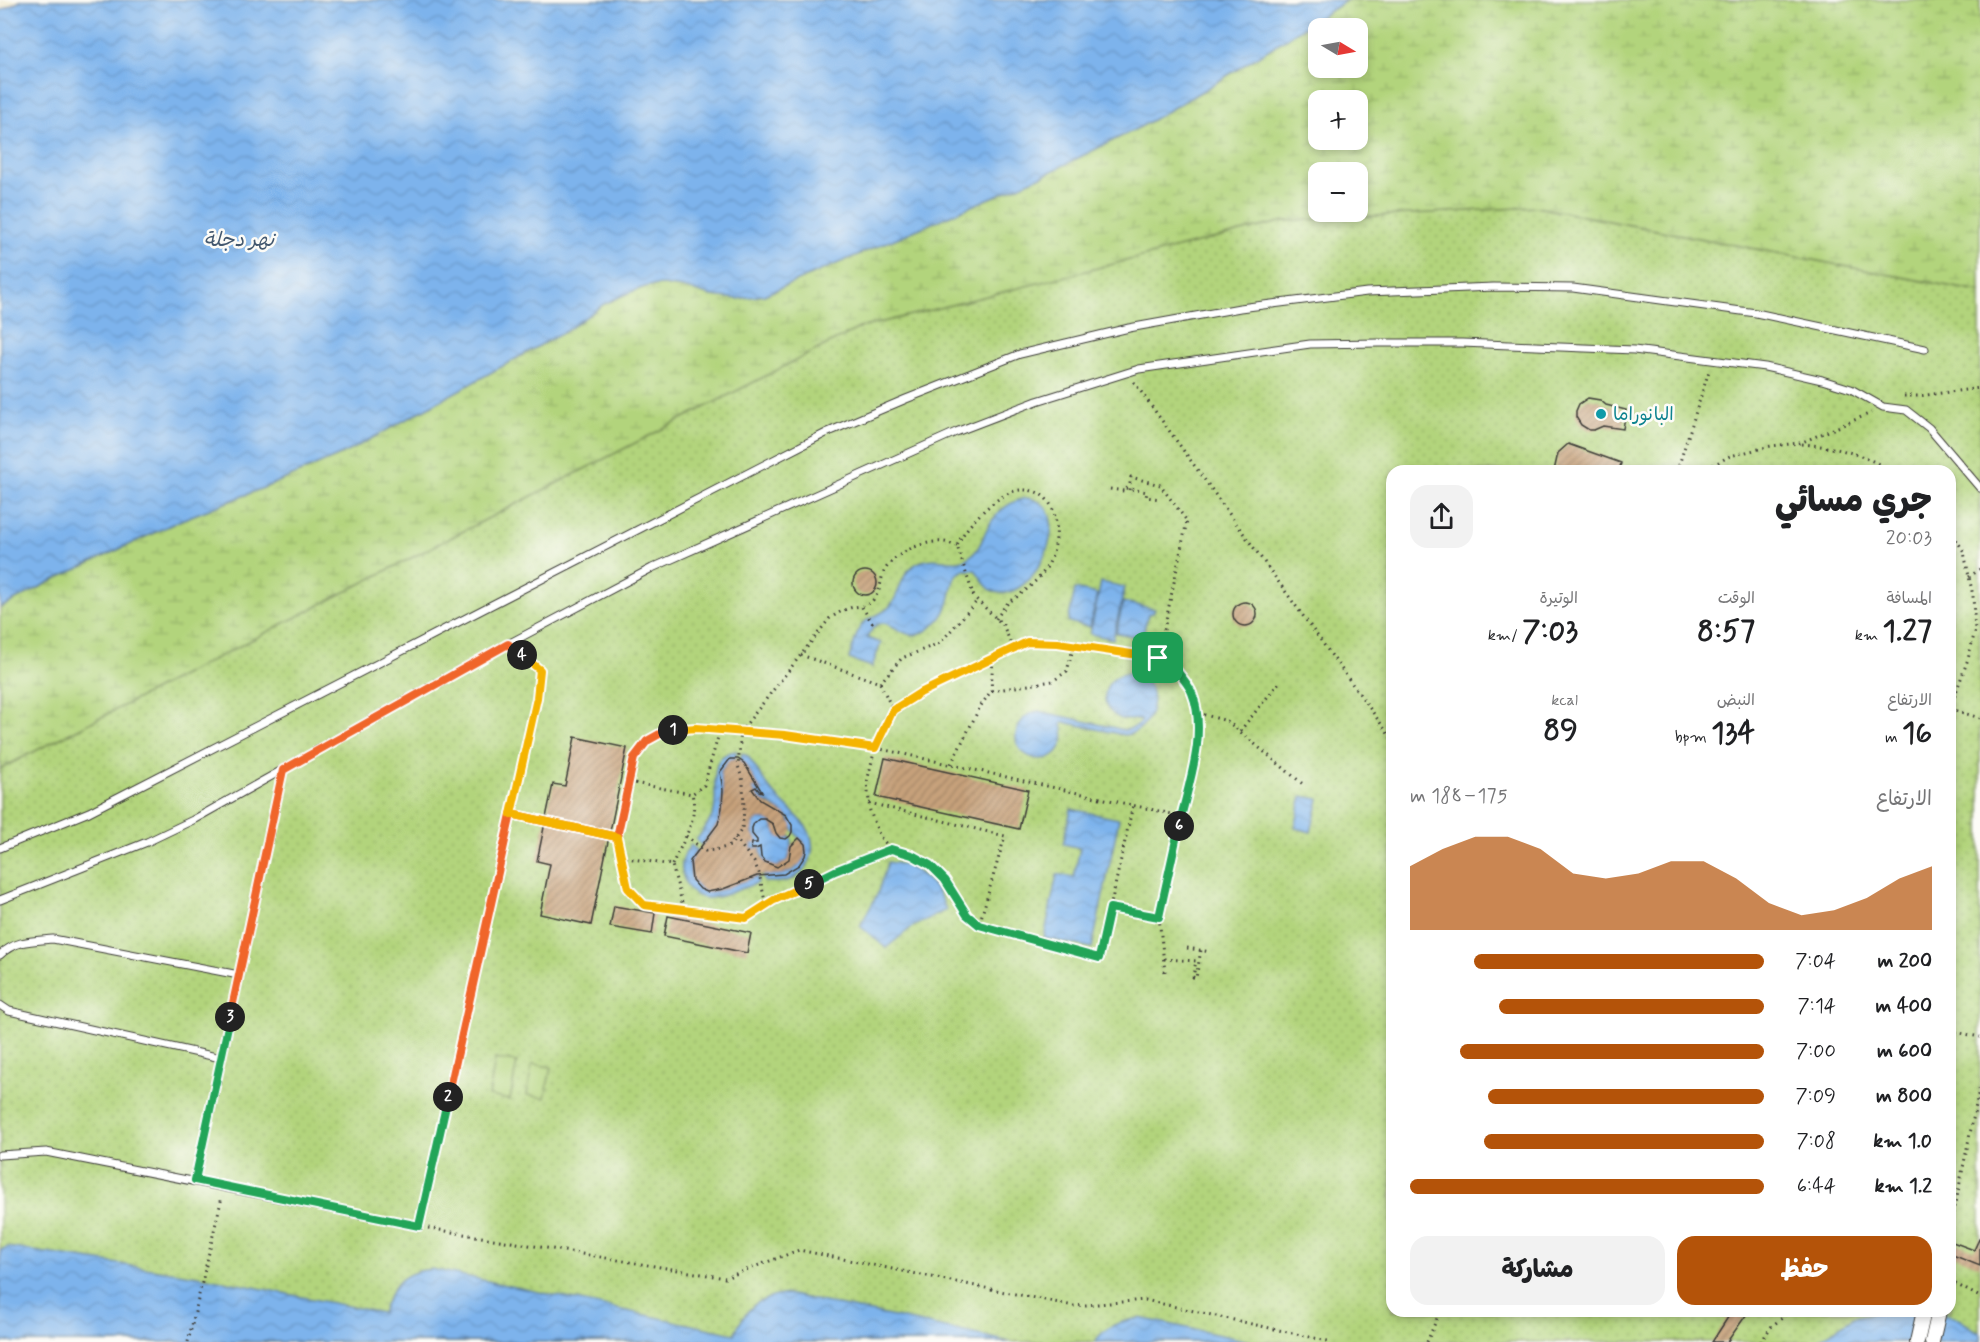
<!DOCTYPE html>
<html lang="ar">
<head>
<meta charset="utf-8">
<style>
	body { margin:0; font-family:Mynerve,"Playpen Sans Arabic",sans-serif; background:#f2f2f2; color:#202124; direction:rtl; height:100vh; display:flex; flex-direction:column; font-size:22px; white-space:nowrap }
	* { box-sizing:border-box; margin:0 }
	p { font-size:20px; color:#757577 }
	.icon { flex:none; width:33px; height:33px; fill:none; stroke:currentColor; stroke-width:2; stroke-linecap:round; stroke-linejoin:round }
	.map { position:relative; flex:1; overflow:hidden; direction:ltr }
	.side { position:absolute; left:1386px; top:465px; width:570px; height:852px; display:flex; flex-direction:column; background:#fff; border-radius:18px; box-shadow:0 3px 9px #0003; direction:rtl }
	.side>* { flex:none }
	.needle { width:39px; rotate:100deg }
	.controls { position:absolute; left:1308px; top:18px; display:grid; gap:12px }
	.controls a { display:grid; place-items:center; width:60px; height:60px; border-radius:12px; background:#fff; box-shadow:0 3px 9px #0003; font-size:30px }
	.pin { position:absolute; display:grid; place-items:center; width:51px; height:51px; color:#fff; margin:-26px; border-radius:12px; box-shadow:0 3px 9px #0006 }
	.km { position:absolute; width:30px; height:30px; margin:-15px; border-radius:50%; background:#222; color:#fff; font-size:16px; line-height:30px; text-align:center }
	.round { display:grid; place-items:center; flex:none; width:63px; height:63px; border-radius:18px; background:#f2f2f2 }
	.headline { display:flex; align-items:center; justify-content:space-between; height:102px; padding:0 24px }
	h1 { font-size:33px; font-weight:800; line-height:45px }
	.figures { display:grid; grid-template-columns:repeat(3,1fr); gap:9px; height:102px; padding:6px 24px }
	.figures div { display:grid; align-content:center }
	.figures b { font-size:30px; font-weight:800 }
	.figures small { font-size:16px; font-weight:400 }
	.figures p { font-size:16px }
	.chart { height:168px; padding:12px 24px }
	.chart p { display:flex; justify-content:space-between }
	.chart svg { width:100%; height:108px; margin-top:6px; fill:#b45309; opacity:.7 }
	.cta { display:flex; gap:12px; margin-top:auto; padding:12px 24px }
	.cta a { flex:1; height:69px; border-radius:18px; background:#b45309; color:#fff; font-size:24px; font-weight:800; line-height:69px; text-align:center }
	.cta a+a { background:#f2f2f2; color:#202124 }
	ul { padding:0 24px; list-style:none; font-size:20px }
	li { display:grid; grid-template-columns:96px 72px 1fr; align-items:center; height:45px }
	li i { height:15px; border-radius:8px; background:#b45309 }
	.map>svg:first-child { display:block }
	.green { fill:url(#green-dots); stroke:#67784c; stroke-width:1.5; fill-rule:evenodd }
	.wetland { fill:url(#wetland-marsh); stroke:#67784c; stroke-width:1.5; fill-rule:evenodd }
	.pitch { fill:#b2d47c; stroke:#67784c; stroke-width:1.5 }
	.water { fill:url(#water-waves); stroke:#4c6884; stroke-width:1.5 }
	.building { fill:url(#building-hatch) }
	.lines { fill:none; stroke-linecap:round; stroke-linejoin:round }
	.lane-casing { stroke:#3c3b37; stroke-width:9 }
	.street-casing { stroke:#3c3b37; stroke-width:16 }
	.path { stroke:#3c3b37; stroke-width:3; stroke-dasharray:1.5 4.5; stroke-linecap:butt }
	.lane { stroke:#fff; stroke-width:7 }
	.street { stroke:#fff; stroke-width:14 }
	.split-1-casing { stroke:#fff; stroke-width:12 }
	.split-2-casing { stroke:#fff; stroke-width:12 }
	.split-3-casing { stroke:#fff; stroke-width:12 }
	.split-4-casing { stroke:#fff; stroke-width:12 }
	.split-5-casing { stroke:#fff; stroke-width:12 }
	.split-6-casing { stroke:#fff; stroke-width:12 }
	.split-7-casing { stroke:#fff; stroke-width:12 }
	.split-1 { stroke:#f5b400; stroke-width:8 }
	.split-2 { stroke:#f0652b; stroke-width:8 }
	.split-3 { stroke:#22a559; stroke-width:8 }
	.split-4 { stroke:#f0652b; stroke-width:8 }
	.split-5 { stroke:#f5b400; stroke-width:8 }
	.split-6 { stroke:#22a559; stroke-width:8 }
	.split-7 { stroke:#22a559; stroke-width:8 }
	.culture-dot { fill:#0f9aa8; stroke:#fdfcf7; stroke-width:2 }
	.labels { text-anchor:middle; stroke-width:5; stroke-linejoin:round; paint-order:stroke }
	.culture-label { font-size:18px; fill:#0d838f; stroke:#fdfcf7; text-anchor:start }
	.water-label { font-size:20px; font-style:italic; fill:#43586f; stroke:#fdfcf7 }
</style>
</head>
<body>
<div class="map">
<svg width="1980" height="1342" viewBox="0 0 1980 1342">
	<defs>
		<pattern id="green-dots" width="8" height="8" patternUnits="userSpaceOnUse" patternTransform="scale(1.5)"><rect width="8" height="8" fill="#b2d47c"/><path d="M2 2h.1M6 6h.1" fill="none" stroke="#98b56b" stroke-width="1.8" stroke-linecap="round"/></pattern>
		<pattern id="wetland-marsh" width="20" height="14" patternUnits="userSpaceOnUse" patternTransform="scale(1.5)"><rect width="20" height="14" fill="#b2d47c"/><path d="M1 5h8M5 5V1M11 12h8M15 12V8" fill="none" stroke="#98b56b"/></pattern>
		<pattern id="water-waves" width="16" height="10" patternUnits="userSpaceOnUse" patternTransform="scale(1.5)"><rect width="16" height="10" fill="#7db3ec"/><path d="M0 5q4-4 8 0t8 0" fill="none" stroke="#6b99ca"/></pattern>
		<pattern id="building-hatch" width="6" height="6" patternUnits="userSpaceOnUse" patternTransform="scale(1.5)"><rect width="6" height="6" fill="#c7a27c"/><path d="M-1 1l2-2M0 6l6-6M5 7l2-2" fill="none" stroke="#a18365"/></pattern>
	</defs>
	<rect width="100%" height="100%" fill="#fdfcf7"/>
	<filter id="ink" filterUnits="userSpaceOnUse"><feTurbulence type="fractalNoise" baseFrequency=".0167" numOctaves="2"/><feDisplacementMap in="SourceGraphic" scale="12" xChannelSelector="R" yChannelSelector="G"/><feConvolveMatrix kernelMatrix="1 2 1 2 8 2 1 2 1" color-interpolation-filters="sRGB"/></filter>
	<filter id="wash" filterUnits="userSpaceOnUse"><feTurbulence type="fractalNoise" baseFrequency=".008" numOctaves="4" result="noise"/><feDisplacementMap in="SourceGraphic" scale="24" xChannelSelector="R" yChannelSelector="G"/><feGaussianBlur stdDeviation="1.35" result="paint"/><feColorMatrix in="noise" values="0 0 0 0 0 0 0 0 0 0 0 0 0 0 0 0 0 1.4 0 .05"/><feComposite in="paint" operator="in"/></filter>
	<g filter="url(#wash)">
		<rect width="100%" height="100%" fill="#f1ead1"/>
		<path class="green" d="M1536 207 1980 292V1342H0V769L859 328 1284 221ZM1392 471H1950V1311H1392Z"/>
		<path class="wetland" d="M1347 0H1980V292L1537 207 1284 221 859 328 0 769V608L54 580 181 520 271 485 347 452 566 331 604 304 628 293 648 286 664 285 688 289 711 296 738 298 764 295 1044 175 1142 126 1214 84ZM1318 28H1358V68H1318ZM1318 100H1358V140H1318ZM1318 172H1358V212H1318Z"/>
		<g class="pitch">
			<polygon points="495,1059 517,1062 510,1100 489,1096"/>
			<polygon points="532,1064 551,1067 545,1098 527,1095"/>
		</g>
		<g class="water">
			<polygon points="22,0 1347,0 1214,84 1142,126 1044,175 764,295 738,299 711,296 688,289 664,285 648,286 628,293 604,304 566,331 347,452 271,485 181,520 54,580 0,608 0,11"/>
			<path d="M1025 498C1082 501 1035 608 993 591 984 587 982 577 975 570H964L956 575C949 590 952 604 940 619 934 626 923 635 913 635 896 635 882 606 867 638L881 643 872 667 849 659C852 650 855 638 859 629 866 615 882 617 891 605 903 589 900 566 926 560 945 556 956 569 974 553 980 547 982 540 985 533 993 515 1005 503 1025 498Z"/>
			<polygon points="1101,582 1125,587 1113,639 1090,634"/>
			<polygon points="1075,589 1097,594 1090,627 1068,622"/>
			<polygon points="1123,602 1155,609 1153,613 1148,614 1142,638 1116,633"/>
			<path d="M1133 673C1165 681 1155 733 1124 735L1064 722H1062C1062 728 1065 735 1063 741 1053 776 1001 754 1020 724 1024 716 1030 712 1039 711L1125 730 1133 728 1141 722V719C1135 719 1128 721 1122 719 1094 709 1102 672 1133 673Z"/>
			<path d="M737 751 735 759H730L720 772 723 790 722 808 718 824 701 845 696 840C703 831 711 822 714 811 719 790 704 754 737 751Z"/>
			<path d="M742 753 748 756C756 768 763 780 772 791 782 804 798 814 807 828 819 848 810 874 787 881 780 883 771 882 764 882L762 875 784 874 795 869 805 857 806 848 803 841 799 838 792 828 789 818 773 806 760 800 752 789 756 787 759 791H761L744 763 740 760Z"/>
			<polygon points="1302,796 1319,799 1311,832 1295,828"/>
			<polygon points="1071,809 1119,819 1092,948 1044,938 1057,874 1074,877 1080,848 1063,844"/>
			<path d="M759 819C773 819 772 826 778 836L785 839 790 836C794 845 792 837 791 846 789 860 790 860 777 867 764 865 762 859 760 847L756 849H751L752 843 757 842V840C750 833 751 825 759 819Z"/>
			<path d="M691 845 697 850C686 864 688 880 703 891H716L757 876 758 883C734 889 697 916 684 879 679 865 682 856 691 845Z"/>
			<path d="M888 862C916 864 938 884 946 910L912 927 886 948 860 926 877 895Z"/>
			<path d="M7 1247 198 1276 382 1313C393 1285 400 1272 432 1269L734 1334C748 1306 755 1299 787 1294L1011 1342H0V1250Z"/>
			<polygon points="1884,1311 1926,1311 1954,1316 1980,1333 1980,1342 1815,1342 1854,1317"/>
			<path d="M1140 1318 1254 1342H1095C1105 1325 1122 1321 1140 1318Z"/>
		</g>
		<g id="blocks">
			<g class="building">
				<polygon points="1588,398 1600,400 1606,405 1626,410 1623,429 1603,426 1594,430 1589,430 1581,425 1576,417 1576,411 1579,404"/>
				<polygon points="1568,444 1621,463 1619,471 1554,471 1558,453"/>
				<circle cx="865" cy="583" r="12"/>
				<circle cx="1245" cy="614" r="12"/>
				<polygon points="575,737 627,748 591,925 540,914 550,864 537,861 553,784 565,786"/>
				<polygon points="885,758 1028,790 1019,829 876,797"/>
				<polygon points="730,759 738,759 744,763 762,792 759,791 756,787 752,789 760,800 786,815 792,825 792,832 790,836 786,839 780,838 776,833 773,824 765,819 759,819 754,823 752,828 752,834 757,840 757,843 752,843 751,849 756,849 760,847 761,857 765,862 777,867 789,859 791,846 799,838 805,844 806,851 805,856 799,865 784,874 757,876 723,889 707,892 700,889 692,880 690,861 718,824 722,808 723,790 720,772"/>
				<polygon points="614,906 655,913 652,934 610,927"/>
				<polygon points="668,916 751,933 747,953 664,936"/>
				<polygon points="1980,1237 1980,1266 1950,1254 1950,1241 1974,1250"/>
				<polygon points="1732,1311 1749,1311 1727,1342 1712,1342"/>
			</g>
		</g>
	</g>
	<g filter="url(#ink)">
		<use href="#blocks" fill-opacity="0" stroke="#3c3b37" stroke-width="1.5"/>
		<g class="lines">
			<g class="lane-casing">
				<g id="lane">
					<polyline points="0,848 89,812 826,433 906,399 1020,354 1129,328 1240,308 1367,292 1494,287 1573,288 1756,313 1925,349"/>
					<polyline points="0,900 147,842 193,820 493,652 652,568 956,432 1037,401 1139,369 1310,344 1380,343 1462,343 1634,350 1765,367 1822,380 1851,389 1883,407 1906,410 1929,428 1980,488"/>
					<path d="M0 955C16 940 31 941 53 939L239 975"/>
					<polyline points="0,1005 9,1011 221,1058"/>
					<polyline points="0,1155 46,1152 419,1226"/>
					<polyline points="195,1181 283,770"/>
				</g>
			</g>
			<g class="street-casing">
				<g id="street">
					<polyline points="1917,1342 1924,1311"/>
					<polyline points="1932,1342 1939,1311"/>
				</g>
			</g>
			<g class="path">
				<polyline points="1134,382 1392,739"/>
				<polyline points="1904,396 1919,396 1980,388"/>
				<path d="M1802 444C1835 447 1862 453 1891 471"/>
				<polyline points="1677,471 1709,371"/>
				<polyline points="1702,471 1730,456 1771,446 1800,443 1871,413"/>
				<polyline points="1110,489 1124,491 1125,488 1147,492 1146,497 1161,499"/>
				<polyline points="1129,490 1131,477 1160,485 1187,521 1158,658"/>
				<polyline points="1950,529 1964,552 1973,596 1975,631 1968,659 1950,709"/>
				<polyline points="1969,577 1980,569"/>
				<polyline points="862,607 875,627"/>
				<path d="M996 619C999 614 1003 609 1007 604 1011 600 1017 597 1021 594 1032 585 1043 575 1049 563 1062 537 1061 487 1020 490 998 492 964 527 957 546L974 597 1003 625 1013 648"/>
				<polyline points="801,655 880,683 893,710"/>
				<polyline points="880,683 902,658 940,643 977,601"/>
				<polyline points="991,691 993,658"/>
				<polyline points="1950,709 1980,718"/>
				<polyline points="1198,713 1227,721 1304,785"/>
				<polyline points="1240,731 1281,680"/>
				<polyline points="951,764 980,707 991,691 1053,681 1067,671 1074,645"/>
				<polyline points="629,782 692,794 704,785 720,730"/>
				<polyline points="869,803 1005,836 979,925"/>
				<path d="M511 814 617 837 634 758 647 741 665 731 696 728 785 735 875 748 890 751 1181 816C1190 777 1208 732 1192 693 1187 680 1176 670 1167 660L1058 643 1027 642 920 694 893 710 875 748 867 782 870 811 880 837 891 849 912 855 930 865 945 880 967 915 979 925 1099 958 1133 805"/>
				<path d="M686 836 705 851 715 850 730 846 742 829 744 811 743 781 738 766 741 731 830 618C836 615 841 611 847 609 856 605 865 608 873 600 881 591 880 583 883 574 891 554 923 540 943 542 948 542 952 545 957 546"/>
				<polyline points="617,837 628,888 644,905 746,918 774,900 835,871 891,849"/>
				<polyline points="735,838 754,862 759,873 766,906"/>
				<polyline points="620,857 672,865 684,910"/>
				<path d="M672 865C682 842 699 820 692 794"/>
				<polyline points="1110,908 1159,917 1181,816"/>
				<polyline points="1159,917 1165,972"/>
				<polyline points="1187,948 1210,952"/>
				<polyline points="1164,959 1196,961 1193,977 1196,978 1201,950"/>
				<polyline points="1950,1031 1980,1037"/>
				<polyline points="422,1214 537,698 541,670 519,653"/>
				<polyline points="428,1228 725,1278 799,1250 1074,1306 1145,1300 1332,1342"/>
				<polyline points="1950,1231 1980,1085"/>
				<polyline points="1950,1281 1980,1297"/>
				<polyline points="188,1342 222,1197"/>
				<polyline points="1427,1342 1440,1311"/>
				<polyline points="1761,1342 1771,1327 1790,1311"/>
			</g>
			<use href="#lane" class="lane"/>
			<use href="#street" class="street"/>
		</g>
	</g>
	<g class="lines" filter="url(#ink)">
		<g class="split-1-casing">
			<polyline id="split-1" points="673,730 696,728 785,735 875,748 893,710 920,693 1027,642 1058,643 1158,658"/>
		</g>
		<g class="split-2-casing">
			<polyline id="split-2" points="448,1097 511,814 617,837 634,758 647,741 665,731 673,730"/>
		</g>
		<g class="split-3-casing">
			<polyline id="split-3" points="230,1017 195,1180 419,1226 448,1097"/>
		</g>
		<g class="split-4-casing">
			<polyline id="split-4" points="230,1017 283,770 508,644 522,655"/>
		</g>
		<g class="split-5-casing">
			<polyline id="split-5" points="522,655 540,670 537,698 511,814 617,837 628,888 644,905 746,918 774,900 809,884"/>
		</g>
		<g class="split-6-casing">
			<polyline id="split-6" points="809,884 835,871 891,849 912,855 930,865 945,880 967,915 979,925 1099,958 1110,908 1159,917 1179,826"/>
		</g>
		<g class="split-7-casing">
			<path id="split-7" d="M1158 658 1167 660C1176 670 1187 681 1192 693 1208 733 1188 785 1179 826"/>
		</g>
		<use href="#split-1" class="split-1"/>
		<use href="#split-2" class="split-2"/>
		<use href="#split-3" class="split-3"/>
		<use href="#split-4" class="split-4"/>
		<use href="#split-5" class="split-5"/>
		<use href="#split-6" class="split-6"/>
		<use href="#split-7" class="split-7"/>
	</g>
	<circle class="culture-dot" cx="1601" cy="414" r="6"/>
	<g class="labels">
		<g class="culture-label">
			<text x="1613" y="420">البانوراما</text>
		</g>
		<g class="water-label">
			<text x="239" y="246">نهر دجلة</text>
		</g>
	</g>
</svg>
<div class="controls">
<a><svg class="needle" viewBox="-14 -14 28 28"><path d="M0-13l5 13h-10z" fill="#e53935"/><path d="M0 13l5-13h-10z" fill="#757577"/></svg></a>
<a>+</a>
<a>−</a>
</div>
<div class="pin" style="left:1158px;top:658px;background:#1e9e55"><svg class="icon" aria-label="arrive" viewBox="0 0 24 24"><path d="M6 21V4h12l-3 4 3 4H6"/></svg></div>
<b class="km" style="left:673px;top:730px">1</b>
<b class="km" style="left:448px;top:1097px">2</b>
<b class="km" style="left:230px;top:1017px">3</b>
<b class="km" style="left:522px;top:655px">4</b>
<b class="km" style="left:809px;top:884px">5</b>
<b class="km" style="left:1179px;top:826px">6</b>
<section class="side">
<div class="headline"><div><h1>جري مسائي</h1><p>20:03</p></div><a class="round"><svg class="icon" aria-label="share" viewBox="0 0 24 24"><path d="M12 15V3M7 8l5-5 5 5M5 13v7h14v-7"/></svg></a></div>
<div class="figures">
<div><p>المسافة</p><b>1.27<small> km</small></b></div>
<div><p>الوقت</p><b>8:57</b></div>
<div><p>الوتيرة</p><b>7:03<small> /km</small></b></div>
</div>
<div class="figures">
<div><p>الارتفاع</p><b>16<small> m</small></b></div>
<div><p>النبض</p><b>134<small> bpm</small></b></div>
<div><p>kcal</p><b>89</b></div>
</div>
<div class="chart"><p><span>الارتفاع</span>175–188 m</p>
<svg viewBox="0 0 160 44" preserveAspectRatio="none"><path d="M0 44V18L10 11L20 6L30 6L40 11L50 21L60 23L70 21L80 16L90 16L100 23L110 33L120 38L130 36L140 31L150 23L160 18V44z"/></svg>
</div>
<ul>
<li><b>200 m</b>7:04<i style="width:82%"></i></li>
<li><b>400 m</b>7:14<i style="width:75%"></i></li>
<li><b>600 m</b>7:00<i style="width:86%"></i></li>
<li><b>800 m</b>7:09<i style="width:78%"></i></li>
<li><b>1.0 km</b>7:08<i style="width:79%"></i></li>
<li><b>1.2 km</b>6:44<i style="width:100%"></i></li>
</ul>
<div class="cta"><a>حفظ</a><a>مشاركة</a></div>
</section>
</div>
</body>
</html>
